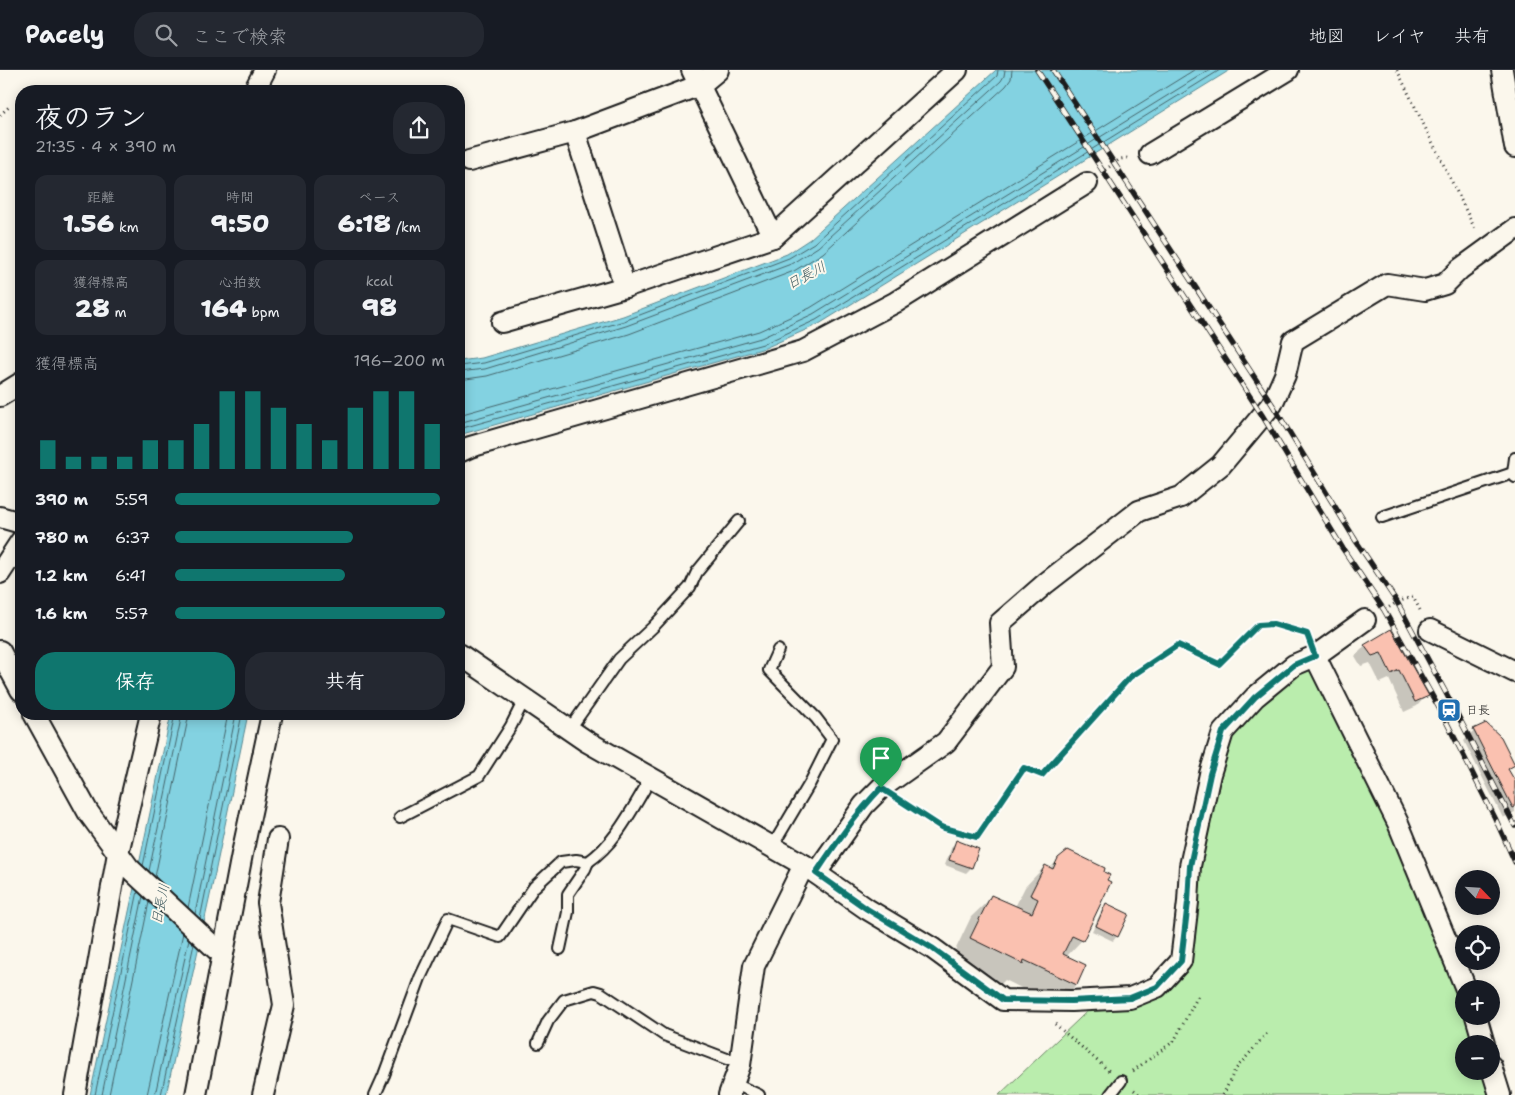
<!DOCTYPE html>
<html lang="ja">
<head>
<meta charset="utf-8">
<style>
	body { margin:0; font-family:"Shantell Sans","Klee One",sans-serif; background:#242831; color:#f1f3f6; height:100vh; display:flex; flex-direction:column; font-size:19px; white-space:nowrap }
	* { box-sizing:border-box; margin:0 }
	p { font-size:16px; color:#9ea1a6 }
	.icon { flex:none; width:28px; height:28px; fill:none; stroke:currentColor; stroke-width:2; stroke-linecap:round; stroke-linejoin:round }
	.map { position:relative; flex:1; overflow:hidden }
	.drawer { position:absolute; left:15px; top:15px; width:450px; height:635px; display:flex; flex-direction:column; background:#171b24; border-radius:20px; box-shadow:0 2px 12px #0003 }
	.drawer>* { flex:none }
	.needle { width:32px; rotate:115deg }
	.controls { position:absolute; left:1455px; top:800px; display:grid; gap:10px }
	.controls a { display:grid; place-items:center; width:45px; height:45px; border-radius:50%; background:#171b24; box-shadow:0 2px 12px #0003; font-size:25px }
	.pin { position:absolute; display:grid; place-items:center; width:42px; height:42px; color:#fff; margin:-51px -21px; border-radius:50% 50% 50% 0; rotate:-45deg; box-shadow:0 0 5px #0007 }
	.pin .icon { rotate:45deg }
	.round { display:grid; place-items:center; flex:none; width:52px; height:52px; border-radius:20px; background:#242831 }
	.overview { display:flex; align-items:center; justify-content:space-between; height:85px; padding:0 20px }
	h1 { font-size:28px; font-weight:800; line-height:38px }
	.metrics { display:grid; grid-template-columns:repeat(3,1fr); gap:8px; height:85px; padding:5px 20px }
	.metrics div { display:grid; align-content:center; border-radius:12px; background:#242831; text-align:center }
	.metrics b { font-size:25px; font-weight:800 }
	.metrics small { font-size:14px; font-weight:400 }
	.metrics p { font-size:14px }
	.chart { height:140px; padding:10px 20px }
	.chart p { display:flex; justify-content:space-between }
	.chart svg { width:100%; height:90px; margin-top:5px; stroke:#0f766e; stroke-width:6 }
	.action { display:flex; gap:10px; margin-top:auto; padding:10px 20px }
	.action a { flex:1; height:58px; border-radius:20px; background:#0f766e; color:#fff; font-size:20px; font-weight:800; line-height:58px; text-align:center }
	.action a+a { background:#242831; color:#f1f3f6 }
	ul { padding:0 20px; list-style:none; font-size:16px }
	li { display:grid; grid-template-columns:80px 60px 1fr; align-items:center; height:38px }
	li i { height:12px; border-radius:6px; background:#0f766e }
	header { display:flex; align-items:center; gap:30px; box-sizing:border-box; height:70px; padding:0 25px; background:#171b24; border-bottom:1px solid #363941 }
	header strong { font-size:24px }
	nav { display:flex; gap:28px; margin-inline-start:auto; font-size:18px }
	.search { width:350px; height:45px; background:#242831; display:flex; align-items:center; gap:12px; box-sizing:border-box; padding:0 18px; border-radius:20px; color:#9ea1a6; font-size:19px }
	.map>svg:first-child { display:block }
	.green { fill:#baedad; stroke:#6b8464 }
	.water { fill:#83d2e1; stroke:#5a8992 }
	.shadow { fill:#0003 }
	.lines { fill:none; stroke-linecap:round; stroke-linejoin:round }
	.shore { stroke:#45656b; stroke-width:1 }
	.building { fill:#fac1b0; stroke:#1c1c1c }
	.service-casing { stroke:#1c1c1c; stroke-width:14 }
	.minor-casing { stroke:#1c1c1c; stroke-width:24 }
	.path { stroke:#1c1c1c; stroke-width:3; stroke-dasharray:1 4; stroke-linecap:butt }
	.service { stroke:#fbf7ec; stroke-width:10 }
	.minor { stroke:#fbf7ec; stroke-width:20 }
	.rail-casing { stroke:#1c1c1c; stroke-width:5.5 }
	.rail { stroke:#fbf7ec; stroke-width:4; stroke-dasharray:11; stroke-linecap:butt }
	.route-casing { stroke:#fff; stroke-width:10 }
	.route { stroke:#0f766e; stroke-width:6 }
	.labels { text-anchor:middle; stroke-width:4; stroke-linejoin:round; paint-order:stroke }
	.poi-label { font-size:12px; fill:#1c1c1c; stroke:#fbf7ec; text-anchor:start }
	.water-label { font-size:14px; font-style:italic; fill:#405c61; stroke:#fbf7ec }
</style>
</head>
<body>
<header>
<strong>Pacely</strong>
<div class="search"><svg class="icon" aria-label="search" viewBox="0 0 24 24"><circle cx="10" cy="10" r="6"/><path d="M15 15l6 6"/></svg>ここで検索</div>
<nav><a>地図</a><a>レイヤ</a><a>共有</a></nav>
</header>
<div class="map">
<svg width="1515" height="1025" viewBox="0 0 1515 1025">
	<rect width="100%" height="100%" fill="#fbf7ec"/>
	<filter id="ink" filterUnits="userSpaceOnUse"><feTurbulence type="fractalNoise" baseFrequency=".02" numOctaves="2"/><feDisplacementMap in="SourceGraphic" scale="10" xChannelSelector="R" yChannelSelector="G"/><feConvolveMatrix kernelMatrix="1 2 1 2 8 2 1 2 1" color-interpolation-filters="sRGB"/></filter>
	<g filter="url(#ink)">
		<polygon class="green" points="1315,586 1464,919 1464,946 1476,946 1484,974 1464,974 1464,1001 1491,1001 1500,1025 999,1025 1099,930 1130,928 1181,891 1223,662"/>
		<g class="water">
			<polygon points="996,0 1230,0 819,254 765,278 459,365 459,291 482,288 623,246 787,184 810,169"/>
			<polygon points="171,644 248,644 215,803 166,1025 90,1025"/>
		</g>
		<g class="shadow">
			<polygon points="1390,561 1427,625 1417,636 1404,642 1389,609 1380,613 1370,593 1361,596 1355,586 1365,576"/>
			<polygon points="1474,660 1513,695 1508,701 1515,714 1515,742 1503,748 1464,671"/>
			<polygon points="957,772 978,779 971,798 966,803 945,795 952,776"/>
			<polygon points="1059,789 1082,870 1066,887 1084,896 1076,915 1056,935 1005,910 1001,914 951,889 971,847 992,827 1015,837 1025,817 1045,796 1049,799"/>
			<polygon points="1107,835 1117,866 1113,871 1092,861 1102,840"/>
		</g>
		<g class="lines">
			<g class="shore">
				<polyline points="459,296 484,293 624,251 789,188 814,173 997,6 998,0"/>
				<polyline points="459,302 485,299 626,256 791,194 818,177 1001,11 1004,6 1005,0"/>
				<polyline points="459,310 487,306 629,264 794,201 823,183 1006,16 1011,9 1012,0"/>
				<polyline points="459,345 759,261 810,238 1194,0"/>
				<polyline points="459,353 761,268 813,244 1209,0"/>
				<polyline points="459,359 763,274 816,250 1220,0"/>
				<polyline points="143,796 175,644"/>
				<polyline points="149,801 182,644"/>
				<polyline points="155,807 189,644"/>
				<polyline points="188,838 228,644"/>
				<polyline points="195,844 236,644"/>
				<polyline points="200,849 242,644"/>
				<polyline points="95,1025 138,821"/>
				<polyline points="102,1025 143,826"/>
				<polyline points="109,1025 149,832"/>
				<polyline points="147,1025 183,863"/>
				<polyline points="155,1025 189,869"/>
				<polyline points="161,1025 194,874"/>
			</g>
		</g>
		<g class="building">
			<polygon points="1391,559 1429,626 1415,632 1399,600 1391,604 1381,583 1372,586 1364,575"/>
			<polygon points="1486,653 1501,667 1515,695 1508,699 1515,711 1515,737 1513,738 1473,659"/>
			<polygon points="956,770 979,779 972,798 949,790"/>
			<polygon points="1068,780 1105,798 1104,802 1110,805 1107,810 1111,812 1083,871 1072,866 1063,884 1086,895 1077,915 1024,890 1023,894 970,868 991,825 1032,843 1038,829 1030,825 1045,795 1053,799 1058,788"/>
			<polygon points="1106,833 1129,844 1118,867 1096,856"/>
		</g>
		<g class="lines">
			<g class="service-casing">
				<g id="service">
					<polyline points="1515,388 1513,403 1515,407"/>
					<polyline points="1382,447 1513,403"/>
					<polyline points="569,660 619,589 653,557 690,517 697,502 739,451"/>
					<polyline points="400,747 479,706 511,656 524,630"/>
					<polyline points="772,777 810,713 832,669 816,648 769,600 778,580"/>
					<polyline points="560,879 568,842 568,824 585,799 588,792"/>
					<polyline points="538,973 548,951 564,930 594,921 601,923 664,965 727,989 741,989"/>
					<polyline points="733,1013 759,1025"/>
					<path d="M375 1025 384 1005 420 908 448 849 500 867 534 817 561 792 576 790 588 792C617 772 633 737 651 708"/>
					<polyline points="1110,1025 1121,1011"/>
				</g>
			</g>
			<g class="minor-casing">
				<g id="minor">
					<polyline points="692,0 773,167"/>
					<polyline points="1502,0 1515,77"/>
					<polyline points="254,21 265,0"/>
					<polyline points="575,62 625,217"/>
					<polyline points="1150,84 1288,0"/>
					<polyline points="469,91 575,62 700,15 718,0"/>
					<polyline points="502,252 625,217 773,167 957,0"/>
					<polyline points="0,326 21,313"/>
					<polyline points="459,382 470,377 803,281 896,232 1087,113"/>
					<polyline points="0,447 21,453"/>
					<polyline points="0,503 21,471"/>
					<polyline points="1430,560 1515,602"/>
					<polyline points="0,581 21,620"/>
					<polyline points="459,584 586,671 804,795 867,839 932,878 1003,930 1071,931 1130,928 1157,917 1181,891 1188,832 1190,796 1210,704 1223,662 1255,627 1294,595 1315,586 1398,753 1466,919"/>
					<polyline points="1315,586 1365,550"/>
					<polyline points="34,644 88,742 129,798 216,879 223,883"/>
					<polyline points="816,803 864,735 881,718 946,672 1003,597 1000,553 1046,513 1139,441 1181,427 1221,395 1272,334 1285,305 1293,271 1387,214 1425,220 1445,214 1460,199 1515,159"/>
					<polyline points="1476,946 1484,974"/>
					<polyline points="1491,996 1500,1025"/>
					<polyline points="75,1025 118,783 151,644"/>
					<polyline points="196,1025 242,784 272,644"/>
					<polyline points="263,1025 284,935 268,833 278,769"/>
					<polyline points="729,1025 740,995 754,896 804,795"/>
				</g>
			</g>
			<g class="path">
				<polyline points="1397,0 1476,161"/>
				<polyline points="0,45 11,35"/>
				<polyline points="1105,100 1120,89 1128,88"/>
				<polyline points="1385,540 1397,532 1413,527 1420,540"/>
				<polyline points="900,730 941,757 977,767 1024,698 1042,705 1130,607 1178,575 1219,594 1257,555 1273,554 1307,563 1308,565"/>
				<polyline points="1055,954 1109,1001"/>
				<polyline points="1133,1001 1174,971 1198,926"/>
				<polyline points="1134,1020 1140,1025"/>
				<polyline points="1223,1025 1235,1000 1267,963"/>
			</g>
			<use href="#service" class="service"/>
			<use href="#minor" class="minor"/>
			<g class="rail-casing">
				<g id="rail">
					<polyline points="1037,0 1262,345 1343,479 1384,540 1443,645 1495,748 1515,792"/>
					<polyline points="1053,0 1272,334 1356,471 1397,532 1454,638 1515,756"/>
				</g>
			</g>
			<use href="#rail" class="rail"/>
		</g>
	</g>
	<g class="lines" filter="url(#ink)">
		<g class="route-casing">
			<path id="route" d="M1273 554 1307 564 1315 586 1294 595 1255 627 1223 662 1210 704 1190 796 1188 832 1181 891 1157 917 1130 928 1071 931 1003 930 932 878 867 839 816 803C836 773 856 744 881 718L941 757 977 767 1024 698 1042 705 1130 607 1178 575 1219 594 1258 555Z"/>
		</g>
		<use href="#route" class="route"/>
	</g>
	<defs>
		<g id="station-square" transform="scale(1.25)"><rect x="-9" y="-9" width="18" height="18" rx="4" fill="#1f6fb2" stroke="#fbf7ec"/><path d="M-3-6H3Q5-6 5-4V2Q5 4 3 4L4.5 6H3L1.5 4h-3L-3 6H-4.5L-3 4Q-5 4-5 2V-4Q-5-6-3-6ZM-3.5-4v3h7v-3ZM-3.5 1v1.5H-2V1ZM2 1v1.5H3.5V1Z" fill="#fff"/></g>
	</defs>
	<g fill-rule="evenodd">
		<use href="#station-square" x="1449" y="640"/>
	</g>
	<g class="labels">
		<g class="poi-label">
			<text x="1466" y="644">日長</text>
		</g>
		<g class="water-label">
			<text transform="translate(806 205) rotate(-28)" y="5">日長川</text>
			<text transform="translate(160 834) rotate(-78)" y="5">日長川</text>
		</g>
	</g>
</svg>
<div class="controls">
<a><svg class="needle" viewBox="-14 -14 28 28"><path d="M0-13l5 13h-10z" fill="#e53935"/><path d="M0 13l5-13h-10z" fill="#9ea1a6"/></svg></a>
<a><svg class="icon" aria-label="locate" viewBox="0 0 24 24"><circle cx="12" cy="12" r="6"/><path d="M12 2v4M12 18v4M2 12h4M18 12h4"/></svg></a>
<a>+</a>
<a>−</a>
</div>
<div class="pin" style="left:881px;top:718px;background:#1e9e55"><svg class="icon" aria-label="arrive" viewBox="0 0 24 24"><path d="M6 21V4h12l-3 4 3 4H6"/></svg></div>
<section class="drawer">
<div class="overview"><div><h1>夜のラン</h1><p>21:35 · 4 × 390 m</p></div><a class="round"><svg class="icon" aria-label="share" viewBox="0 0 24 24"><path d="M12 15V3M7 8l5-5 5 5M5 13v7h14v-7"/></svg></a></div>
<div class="metrics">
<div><p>距離</p><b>1.56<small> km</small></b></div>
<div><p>時間</p><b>9:50</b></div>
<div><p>ペース</p><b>6:18<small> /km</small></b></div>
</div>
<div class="metrics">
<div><p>獲得標高</p><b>28<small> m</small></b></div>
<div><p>心拍数</p><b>164<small> bpm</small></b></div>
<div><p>kcal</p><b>98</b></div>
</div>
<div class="chart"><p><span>獲得標高</span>196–200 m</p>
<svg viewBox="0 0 160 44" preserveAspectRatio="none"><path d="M5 44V30M15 44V38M25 44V38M35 44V38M45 44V30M55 44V30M65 44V22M75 44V6M85 44V6M95 44V14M105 44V22M115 44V30M125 44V14M135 44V6M145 44V6M155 44V22"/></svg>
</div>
<ul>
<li><b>390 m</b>5:59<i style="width:98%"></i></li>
<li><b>780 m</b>6:37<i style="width:66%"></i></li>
<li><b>1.2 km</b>6:41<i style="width:63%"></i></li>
<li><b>1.6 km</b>5:57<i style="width:100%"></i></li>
</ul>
<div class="action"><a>保存</a><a>共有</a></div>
</section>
</div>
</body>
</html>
